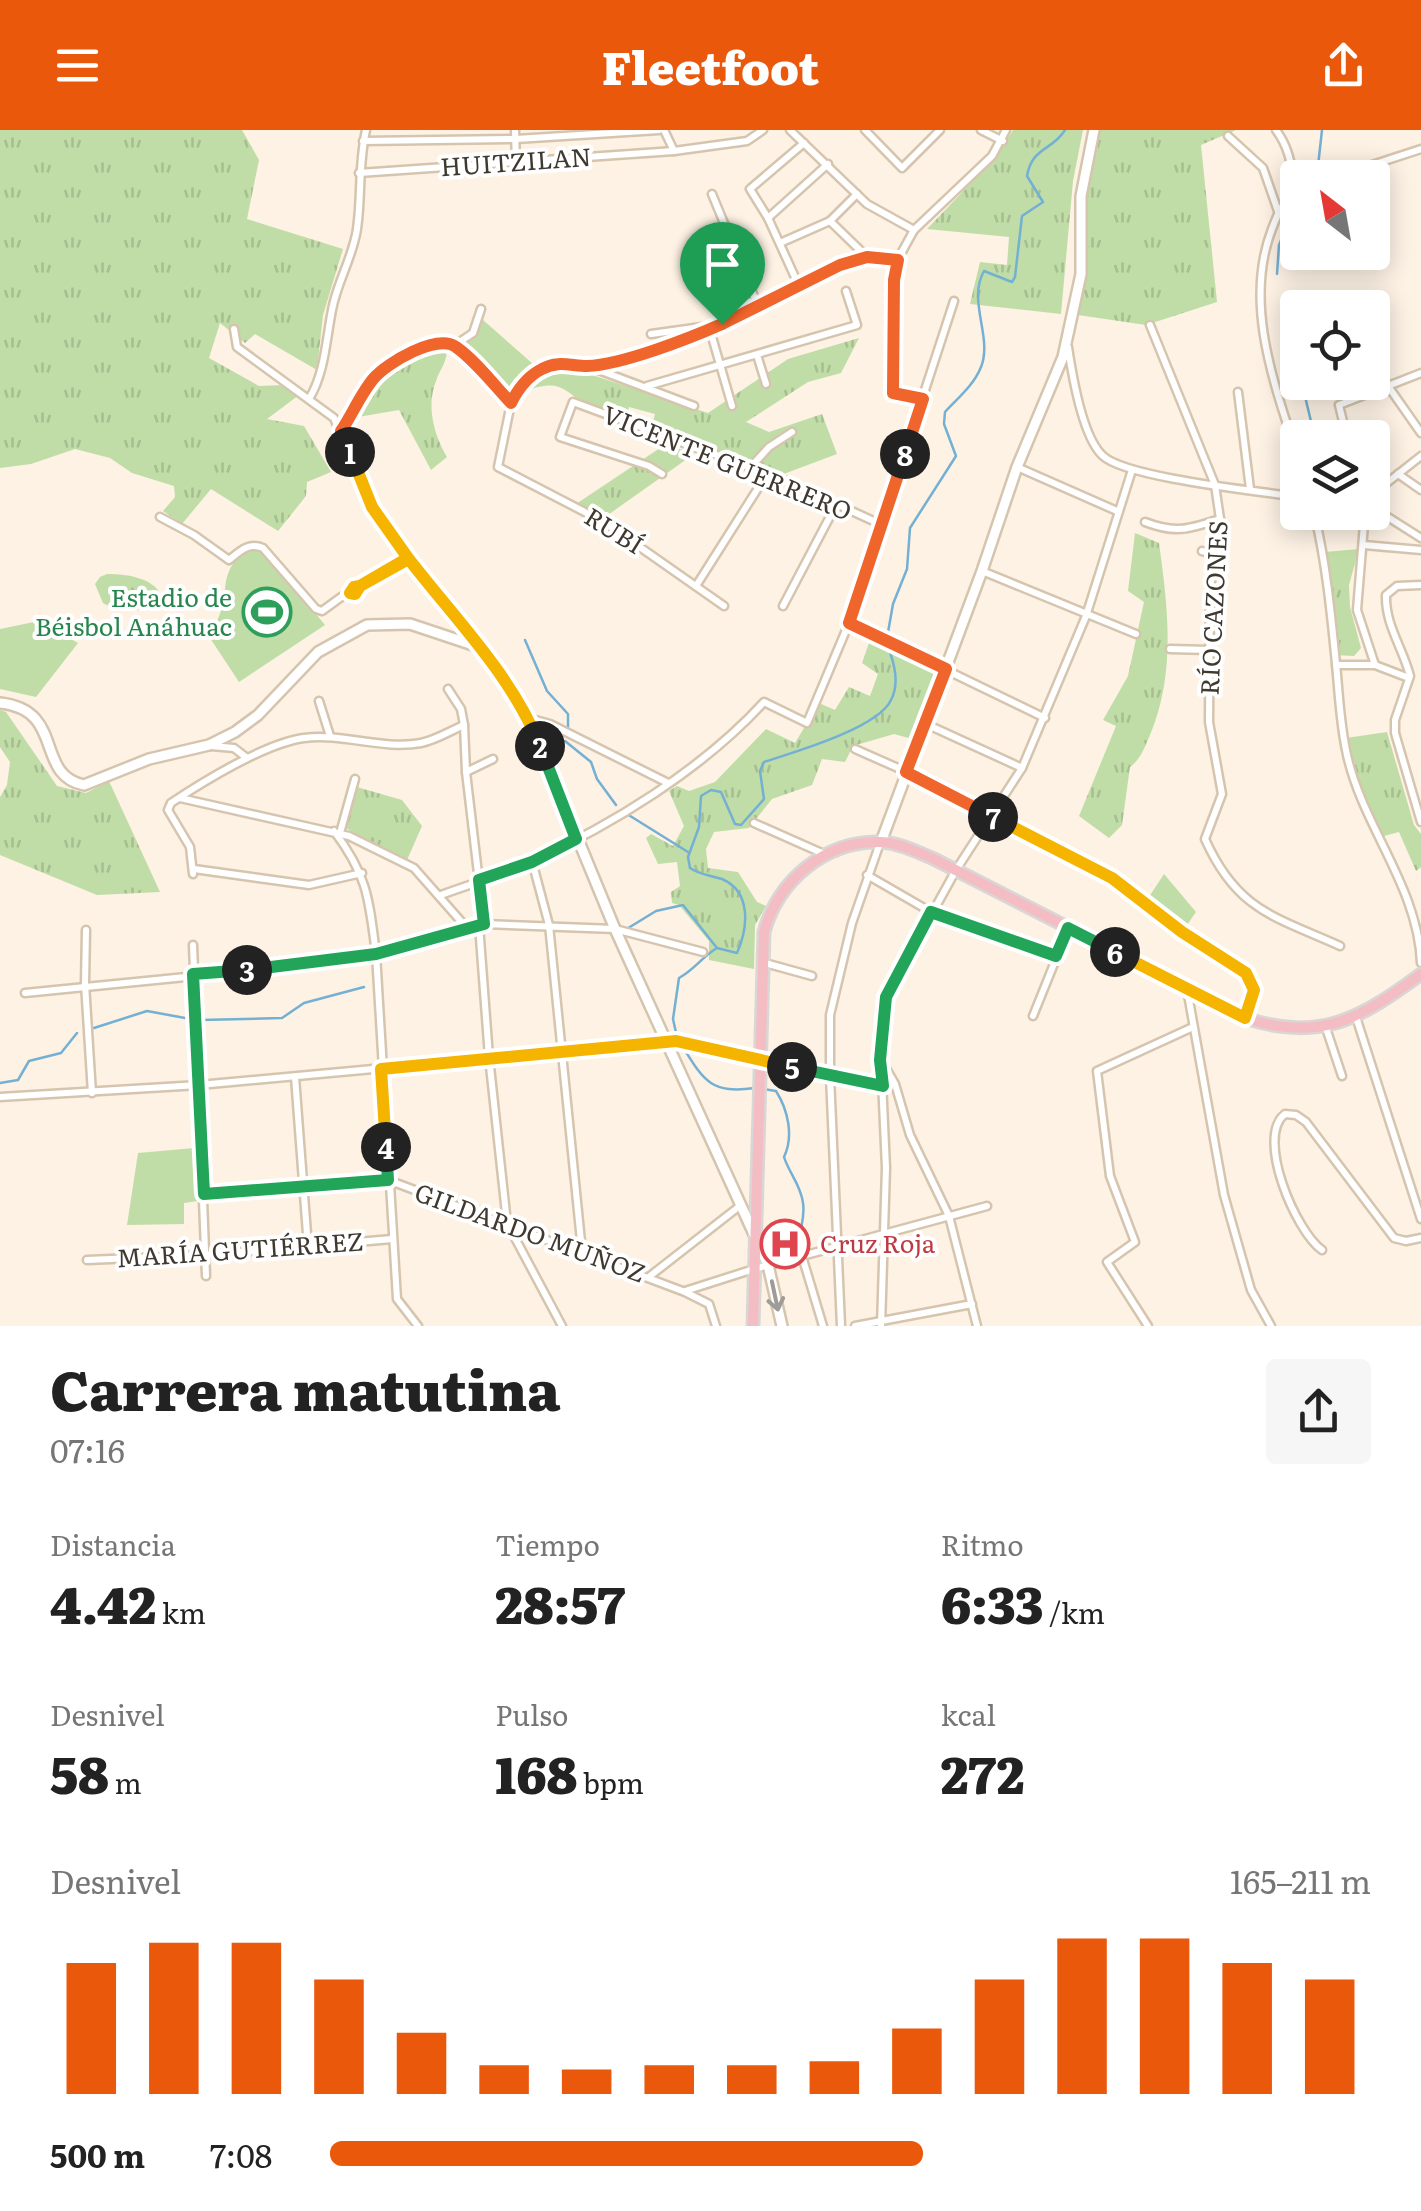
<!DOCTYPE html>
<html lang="es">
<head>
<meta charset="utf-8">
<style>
	body { margin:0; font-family:Literata,serif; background:#f6f6f6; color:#222; height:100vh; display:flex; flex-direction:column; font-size:38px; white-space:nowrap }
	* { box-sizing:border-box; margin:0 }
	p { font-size:32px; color:#767676 }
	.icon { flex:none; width:55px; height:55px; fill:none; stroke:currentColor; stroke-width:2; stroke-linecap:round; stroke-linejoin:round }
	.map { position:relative; height:1196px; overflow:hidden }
	.side { display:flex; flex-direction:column; background:#fff; flex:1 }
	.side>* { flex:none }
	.needle { width:65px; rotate:329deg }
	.fabs { position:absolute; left:1280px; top:30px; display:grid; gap:20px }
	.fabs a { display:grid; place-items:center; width:110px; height:110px; border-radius:10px; background:#fff; box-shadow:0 5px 25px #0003; font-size:50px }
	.pin { position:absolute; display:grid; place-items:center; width:85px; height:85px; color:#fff; margin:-102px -42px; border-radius:50% 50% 50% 0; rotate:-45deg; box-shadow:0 0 10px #0007 }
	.pin .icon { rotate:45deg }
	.km { position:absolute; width:50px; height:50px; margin:-25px; border-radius:50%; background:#222; color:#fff; font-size:28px; line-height:50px; text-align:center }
	.round { display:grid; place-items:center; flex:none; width:105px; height:105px; border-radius:10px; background:#f6f6f6 }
	.headline { display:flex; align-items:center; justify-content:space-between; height:170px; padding:0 50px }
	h1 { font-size:55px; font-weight:800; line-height:75px }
	.stats { display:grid; grid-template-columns:repeat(3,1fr); gap:15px; height:170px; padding:10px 50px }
	.stats div { display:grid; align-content:center }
	.stats b { font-size:50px; font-weight:800 }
	.stats small { font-size:28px; font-weight:400 }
	.stats p { font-size:28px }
	.chart { height:280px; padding:20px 50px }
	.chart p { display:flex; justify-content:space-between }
	.chart svg { width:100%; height:180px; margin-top:10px; stroke:#ea580c; stroke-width:6 }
	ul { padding:0 50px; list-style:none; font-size:32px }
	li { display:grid; grid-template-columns:160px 120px 1fr; align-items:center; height:75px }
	li i { height:25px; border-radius:12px; background:#ea580c }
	header { display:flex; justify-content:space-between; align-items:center; height:130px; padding:0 50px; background:#ea580c; color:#fff; font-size:45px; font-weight:800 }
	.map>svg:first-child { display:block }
	.grass { fill:url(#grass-tufts) }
	.garden { fill:#c0dda7 }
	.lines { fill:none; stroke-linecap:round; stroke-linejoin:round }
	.stream { stroke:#74b0d3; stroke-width:2.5 }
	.minor-casing { stroke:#d6c5ae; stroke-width:11 }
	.tertiary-casing { stroke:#d6c5ae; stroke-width:14 }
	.primary-casing { stroke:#d9d7d5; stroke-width:15 }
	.minor { stroke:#fff; stroke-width:6 }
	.tertiary { stroke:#fff; stroke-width:9 }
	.primary { stroke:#f4bdc4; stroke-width:10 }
	.oneway { stroke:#9f9c97 }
	.split-1-casing { stroke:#fff; stroke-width:20 }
	.split-2-casing { stroke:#fff; stroke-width:20 }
	.split-3-casing { stroke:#fff; stroke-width:20 }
	.split-4-casing { stroke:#fff; stroke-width:20 }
	.split-5-casing { stroke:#fff; stroke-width:20 }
	.split-6-casing { stroke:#fff; stroke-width:20 }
	.split-7-casing { stroke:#fff; stroke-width:20 }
	.split-8-casing { stroke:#fff; stroke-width:20 }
	.split-9-casing { stroke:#fff; stroke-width:20 }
	.split-1 { stroke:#f0652b; stroke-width:12 }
	.split-2 { stroke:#f5b400; stroke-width:12 }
	.split-3 { stroke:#22a559; stroke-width:12 }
	.split-4 { stroke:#22a559; stroke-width:12 }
	.split-5 { stroke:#f5b400; stroke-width:12 }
	.split-6 { stroke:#22a559; stroke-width:12 }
	.split-7 { stroke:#f5b400; stroke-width:12 }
	.split-8 { stroke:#f0652b; stroke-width:12 }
	.split-9 { stroke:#f0652b; stroke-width:12 }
	.labels { text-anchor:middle; stroke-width:8; stroke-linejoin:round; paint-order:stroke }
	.street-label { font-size:25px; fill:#3f392f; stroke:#fff }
	.leisure-label { font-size:25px; fill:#27864d; stroke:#fff; text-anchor:end }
	.health-label { font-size:25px; fill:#be3a42; stroke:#fff; text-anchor:start }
</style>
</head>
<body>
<header><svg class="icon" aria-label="menu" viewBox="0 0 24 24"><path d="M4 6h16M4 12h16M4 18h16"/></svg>Fleetfoot<svg class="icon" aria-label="share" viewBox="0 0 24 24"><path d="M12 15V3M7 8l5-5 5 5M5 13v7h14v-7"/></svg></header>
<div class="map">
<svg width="1421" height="1196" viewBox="0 0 1421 1196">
	<defs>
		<pattern id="grass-tufts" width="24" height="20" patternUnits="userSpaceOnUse" patternTransform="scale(2.5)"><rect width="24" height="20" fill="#c0dda7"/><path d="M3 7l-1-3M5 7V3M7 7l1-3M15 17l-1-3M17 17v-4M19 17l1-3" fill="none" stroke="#a6be90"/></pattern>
	</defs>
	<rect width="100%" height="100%" fill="#fdf2e4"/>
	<g class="grass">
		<polygon points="0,0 242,0 259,30 247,89 343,119 323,185 317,240 255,204 245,213 220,193 209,228 259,256 284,255 299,265 267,289 304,296 331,342 307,352 306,366 278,401 211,359 182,394 163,381 175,367 174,356 132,343 110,328 75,319 31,334 0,338"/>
		<polygon points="1013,0 1083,0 1073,51 1061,184 970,174 980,132 1007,135 1009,107 927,99 994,29"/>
		<polygon points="1096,0 1236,0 1201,15 1217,172 1146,195 1071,184 1083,65"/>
		<path d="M859 208 841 243 808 252 746 292 769 302 822 284 837 324 781 345 651 300 655 284 629 277 626 291C615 287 597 284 587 276 559 255 558 250 521 262L557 240H577L708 283 788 229Z"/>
		<path d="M423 220 447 221C446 234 440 239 436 251 426 276 434 305 447 327L431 340 399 280 352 288C374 246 378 240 423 220Z"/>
		<polygon points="666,314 694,324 605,387 576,374"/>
		<path d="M1135 403 1159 413C1168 478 1176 543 1150 605 1144 618 1141 629 1130 637L1122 695 1109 708 1079 686 1116 596 1103 590 1128 546 1144 472 1128 461Z"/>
		<polygon points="1359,419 1349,455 1350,477 1361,518 1354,526 1334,525 1325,422"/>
		<path d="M107 444C128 444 156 448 163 469L161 475C140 481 121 484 103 473L95 454 100 447Z"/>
		<polygon points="870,510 936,543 912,609 894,604 853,616 845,632 822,629 812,655 772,669 749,698 714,702 706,719 708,738 738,742 757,772 766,776 755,795 754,839 709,830 709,811 679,775 672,773 671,762 680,756 677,732 658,734 646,708 651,704 673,716 684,696 669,661 677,656 689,661 715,652 766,599 795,613 819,573 835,580 849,557 870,566 878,544 862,533"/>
		<polygon points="0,580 6,582 57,656 86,663 109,651 160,762 97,765 0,725 0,667 7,655 10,632 0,617"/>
		<polygon points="1387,602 1414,695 1421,704 1421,737 1416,741 1399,702 1380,707 1347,623 1346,608"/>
		<polygon points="357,657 402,670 422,696 407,730 381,722 346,698"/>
	</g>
	<g class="garden">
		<polygon points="482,189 533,234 508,263 460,217"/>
		<path d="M255 418 264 421 325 495 239 552 210 508C215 495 225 476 225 461 226 442 233 425 255 418Z"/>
		<polygon points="39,491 78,513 36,567 0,559 0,499"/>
		<polygon points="1164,744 1196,782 1182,802 1145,773"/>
		<polygon points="194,1018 198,1071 184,1073 184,1094 127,1095 138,1023"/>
	</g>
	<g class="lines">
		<g class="stream">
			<polyline points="1317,45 1322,0"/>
			<polyline points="1288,94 1298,83"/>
			<polyline points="1277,144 1279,115 1285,101"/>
			<polyline points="1303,258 1315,308"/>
			<path d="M887 508 893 474 907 439 910 398 956 326 944 294 945 282C958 268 974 255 981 237 993 207 967 171 984 141L1012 152 1015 147 1022 86 1043 72 1027 46C1032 17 1052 21 1065 0"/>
			<polyline points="525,510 547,561 568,584 568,599"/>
			<polyline points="565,611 591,632 597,649 616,675"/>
			<polyline points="627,684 688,722"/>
			<polyline points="625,800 656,781 683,775 717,818"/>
			<polyline points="200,890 282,888 304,873 364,857"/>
			<polyline points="94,898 147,881 185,888"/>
			<path d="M677 907 673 889 679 848C695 839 702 827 717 818L737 823C748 798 752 762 722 749 710 745 700 745 690 738L688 727 699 697 701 666 711 660 721 662 735 694 741 695 764 669 760 641 764 632C795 622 878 598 891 570 900 553 894 533 888 516"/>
			<path d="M681 914C704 951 710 964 755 958"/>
			<polyline points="0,953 18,950 29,931 61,923 77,903"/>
			<path d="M763 959 776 961C788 980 794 1006 784 1027 789 1043 801 1055 803 1073 806 1091 796 1104 801 1122"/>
		</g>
		<g class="minor-casing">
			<g id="minor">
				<polyline points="515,0 516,33"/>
				<polyline points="664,0 674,21"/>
				<polyline points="790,0 867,74 914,100"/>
				<polyline points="865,0 902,38 940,0"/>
				<polyline points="981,0 1003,11"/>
				<path d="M1276 0C1290 19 1294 39 1292 63"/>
				<polyline points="1228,6 1263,38 1278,81"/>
				<polyline points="363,11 516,9 659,0"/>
				<polyline points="359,43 674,21 747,11 763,0"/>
				<polyline points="1332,48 1421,19"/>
				<path d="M1298 61C1283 70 1278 83 1272 99 1243 174 1275 256 1298 328"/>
				<polyline points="712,64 758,176"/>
				<polyline points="768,88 828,34"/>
				<polyline points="830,91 866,126"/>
				<polyline points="780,113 830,91 857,64"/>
				<polyline points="799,156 768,88 750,59 804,13"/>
				<path d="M1150 195 1215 355 1220 389 1222 417 1210 454 1209 592 1222 664 1205 709C1237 781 1276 787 1340 816"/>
				<polyline points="234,199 237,217 334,288 372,377 408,429 477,514"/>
				<polyline points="710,200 732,276"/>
				<polyline points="651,204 716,195"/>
				<polyline points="455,215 511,273"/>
				<polyline points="455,215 473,203 481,179"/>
				<path d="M1068 217C1072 244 1082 307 1103 326 1127 348 1259 361 1298 367"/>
				<polyline points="757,225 766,254"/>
				<polyline points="588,236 694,276"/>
				<polyline points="647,256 857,195 846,161"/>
				<polyline points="1388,256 1421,303"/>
				<polyline points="1238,262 1250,359"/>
				<path d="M309 269C325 243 326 210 332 180 337 152 353 127 357 99 362 64 358 36 366 0"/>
				<polyline points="923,269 893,263 892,189 898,129 914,100 992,26 1006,0"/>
				<path d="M341 301C353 285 362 261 375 247 395 227 428 210 455 215"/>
				<polyline points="1347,308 1339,275 1421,243"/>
				<polyline points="1017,337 1117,381"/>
				<polyline points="749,339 769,317 792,302"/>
				<polyline points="662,344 649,336 560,307 573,272 784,350 880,394"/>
				<polyline points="1398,344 1421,360"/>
				<polyline points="1372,359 1388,352 1421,326"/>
				<polyline points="1372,377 1421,408"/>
				<path d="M1314 382C1326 432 1331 483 1336 534 1339 564 1340 595 1347 625 1363 697 1418 757 1421 833"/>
				<polyline points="1365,382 1357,480 1375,535"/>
				<path d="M160 387 194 405 229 430C240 421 249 412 263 418L316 479 322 481 355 457 360 456 408 429"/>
				<path d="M1145 392C1176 404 1189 399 1220 389"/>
				<polyline points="1364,415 1421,420"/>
				<polyline points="1202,421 1219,426"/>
				<polyline points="982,441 1136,504"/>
				<path d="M1421 455 1397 456 1386 465C1385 495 1403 518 1410 546L1395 590V603L1421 692"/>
				<polyline points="696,456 767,344"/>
				<polyline points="724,476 604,392 498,337 511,273 518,259 537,240 570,233 587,236 659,218 722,194 841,135 867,127 898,129"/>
				<polyline points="783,476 836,375"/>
				<polyline points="849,493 1045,588"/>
				<polyline points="1170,519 1209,520"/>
				<polyline points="1336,535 1375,535 1409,548"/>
				<polyline points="448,559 461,579 464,595 466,642 484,794"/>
				<polyline points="319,571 330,606"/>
				<polyline points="528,588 550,594 668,653"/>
				<polyline points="926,594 1022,638"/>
				<polyline points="211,616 234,618 247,628"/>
				<polyline points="855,619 907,642 1112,748 1182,802 1247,843 1254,860 1245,888"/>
				<polyline points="466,642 493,629"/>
				<polyline points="180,668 349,706 414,738 466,797"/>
				<polyline points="754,693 824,724"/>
				<path d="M334 701C368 746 369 770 376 824L397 1169 418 1196"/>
				<polyline points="340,703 355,649"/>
				<polyline points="532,731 549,795 582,1121"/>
				<polyline points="194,739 309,755 362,743"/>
				<path d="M193 744 190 717 168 680 171 673C204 651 266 613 304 608 343 603 383 620 421 613 436 610 450 601 464 595"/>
				<polyline points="867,745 931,782 1056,826"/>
				<path d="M441 765C470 754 500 746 528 733 611 696 703 639 764 572L807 593 849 493 954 171"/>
				<polyline points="479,795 489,927 507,1093 562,1196"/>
				<polyline points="86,800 85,854 92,963"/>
				<polyline points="193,815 206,1146"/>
				<polyline points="765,833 812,846"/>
				<polyline points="1187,859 1224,1065 1251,1160 1271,1196"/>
				<polyline points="25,863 296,836 376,824 484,794 615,799 703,822"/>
				<polyline points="1033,886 1068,799"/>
				<polyline points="1356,887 1421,1089"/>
				<polyline points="1326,898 1342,946"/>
				<polyline points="884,935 895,954 910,1005 949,1086 977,1196"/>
				<polyline points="295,947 308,1117"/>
				<polyline points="0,967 199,955 677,911 883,956"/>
				<polyline points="205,1064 388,1050 685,1162 709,1174 716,1196"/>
				<path d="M1322 1120C1296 1102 1255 1007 1285 984L1296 985 1306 992 1394 1108 1406 1111 1421 1108"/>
				<polyline points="802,1126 823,1196"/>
				<polyline points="87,1130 206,1125 392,1109"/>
				<polyline points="650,1146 741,1075"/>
				<polyline points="685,1161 754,1139 987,1076"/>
				<polyline points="841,1196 830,946 830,885 852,793 880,713"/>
				<polyline points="855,1196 972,1174"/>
				<polyline points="881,1196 886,1038 881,929 886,867 956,740 1022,638 1086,486 1132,340"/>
				<polyline points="1148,1196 1107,1132 1135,1112 1110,1046 1097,941 1193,897"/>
			</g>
		</g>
		<g class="tertiary-casing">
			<g id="tertiary">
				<path d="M0 573C66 580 34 645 84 655L149 629 209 615 235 602 258 585 318 522 367 495 410 494 479 517 504 548 528 588 615 799 768 1135 782 1196"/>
				<polyline points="881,712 982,441 1017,337 1063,227 1081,144 1081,66 1094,0"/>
			</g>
		</g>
		<g class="primary-casing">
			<path id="primary" d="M753 1196 764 802C778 751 825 710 881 712 899 713 917 722 934 729L1245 888C1321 913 1361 888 1421 844"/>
		</g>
		<use href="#minor" class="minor"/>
		<use href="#tertiary" class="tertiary"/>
		<use href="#primary" class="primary"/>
	</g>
	<defs><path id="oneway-shaft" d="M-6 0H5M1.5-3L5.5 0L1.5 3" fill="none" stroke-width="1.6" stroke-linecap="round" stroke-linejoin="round" transform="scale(2.5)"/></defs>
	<use class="oneway" href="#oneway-shaft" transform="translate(775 1166) rotate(78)"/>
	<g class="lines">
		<g class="split-1-casing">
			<path id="split-1" d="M350 322 341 301C352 285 361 263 374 248 387 233 437 203 456 217 476 231 494 255 511 273 518 259 528 246 542 239 558 230 571 236 587 236 622 235 690 208 722 194"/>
		</g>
		<g class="split-2-casing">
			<path id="split-2" d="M350 322 372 377 408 428 360 456 354 457 350 463 355 464 360 456 403 432 408 428C455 489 511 544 540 616"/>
		</g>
		<g class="split-3-casing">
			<polyline id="split-3" points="247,840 376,824 484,794 479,750 532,732 576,709 540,616"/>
		</g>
		<g class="split-4-casing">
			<polyline id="split-4" points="247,840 193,844 204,1064 388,1050 386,1017"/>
		</g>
		<g class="split-5-casing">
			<polyline id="split-5" points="386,1017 381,939 676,911 792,937"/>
		</g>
		<g class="split-6-casing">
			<polyline id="split-6" points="792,937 883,956 880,930 886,867 931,782 1056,826 1068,798 1115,822"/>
		</g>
		<g class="split-7-casing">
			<polyline id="split-7" points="993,687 1112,748 1182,802 1246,843 1254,860 1245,888 1115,822"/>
		</g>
		<g class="split-8-casing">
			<polyline id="split-8" points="905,324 849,493 946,539 906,642 993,687"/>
		</g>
		<g class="split-9-casing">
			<polyline id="split-9" points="722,194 840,135 867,127 898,130 894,150 893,263 923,269 905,324"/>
		</g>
		<use href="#split-1" class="split-1"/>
		<use href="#split-2" class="split-2"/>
		<use href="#split-3" class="split-3"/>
		<use href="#split-4" class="split-4"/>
		<use href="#split-5" class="split-5"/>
		<use href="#split-6" class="split-6"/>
		<use href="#split-7" class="split-7"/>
		<use href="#split-8" class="split-8"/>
		<use href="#split-9" class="split-9"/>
	</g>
	<defs>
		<g id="stadium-ring" transform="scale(2.5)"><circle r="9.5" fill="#fff" stroke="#2e9e5b" stroke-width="1.5"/><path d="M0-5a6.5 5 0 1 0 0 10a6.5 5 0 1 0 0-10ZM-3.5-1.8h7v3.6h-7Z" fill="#2e9e5b"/></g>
		<g id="hospital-ring" transform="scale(2.5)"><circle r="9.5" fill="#fff" stroke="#e0444e" stroke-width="1.5"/><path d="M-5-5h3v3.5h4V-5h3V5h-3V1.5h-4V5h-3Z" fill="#e0444e"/></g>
	</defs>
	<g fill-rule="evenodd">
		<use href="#stadium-ring" x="267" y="482"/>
		<use href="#hospital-ring" x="785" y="1114"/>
	</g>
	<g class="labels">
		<g class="street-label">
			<text transform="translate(516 32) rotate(-4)" y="9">HUITZILAN</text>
			<text transform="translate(727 333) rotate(22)" y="9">VICENTE GUERRERO</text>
			<text transform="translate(614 401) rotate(32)" y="9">RUBÍ</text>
			<text transform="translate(1214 478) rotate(-87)" y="9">RÍO CAZONES</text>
			<text transform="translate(530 1103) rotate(20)" y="9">GILDARDO MUÑOZ</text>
			<text transform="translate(240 1120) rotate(-4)" y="9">MARÍA GUTIÉRREZ</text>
		</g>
		<g class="leisure-label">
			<text x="232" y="477">Estadio de<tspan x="232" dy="29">Béisbol Anáhuac</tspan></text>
		</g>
		<g class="health-label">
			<text x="820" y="1123">Cruz Roja</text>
		</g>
	</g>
</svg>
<div class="fabs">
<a><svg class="needle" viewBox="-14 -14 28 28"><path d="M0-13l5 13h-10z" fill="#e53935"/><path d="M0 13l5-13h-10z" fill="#767676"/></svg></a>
<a><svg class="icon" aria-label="locate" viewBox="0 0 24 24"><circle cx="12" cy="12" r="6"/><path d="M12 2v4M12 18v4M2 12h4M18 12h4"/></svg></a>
<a><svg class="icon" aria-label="layers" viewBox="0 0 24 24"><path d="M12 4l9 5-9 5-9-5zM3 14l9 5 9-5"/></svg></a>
</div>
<div class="pin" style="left:722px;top:194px;background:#1e9e55"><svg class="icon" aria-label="arrive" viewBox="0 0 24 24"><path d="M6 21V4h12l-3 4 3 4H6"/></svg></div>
<b class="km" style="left:350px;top:322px">1</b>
<b class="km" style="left:540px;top:616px">2</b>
<b class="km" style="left:247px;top:840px">3</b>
<b class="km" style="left:386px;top:1017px">4</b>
<b class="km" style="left:792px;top:937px">5</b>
<b class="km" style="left:1115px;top:822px">6</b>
<b class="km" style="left:993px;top:687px">7</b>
<b class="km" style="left:905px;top:324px">8</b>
</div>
<section class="side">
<div class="headline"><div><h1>Carrera matutina</h1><p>07:16</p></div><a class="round"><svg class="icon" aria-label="share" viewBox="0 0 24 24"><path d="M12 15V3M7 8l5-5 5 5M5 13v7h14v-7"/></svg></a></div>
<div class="stats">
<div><p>Distancia</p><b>4.42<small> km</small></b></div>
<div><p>Tiempo</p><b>28:57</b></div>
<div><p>Ritmo</p><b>6:33<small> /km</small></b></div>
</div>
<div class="stats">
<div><p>Desnivel</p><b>58<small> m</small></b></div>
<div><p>Pulso</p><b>168<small> bpm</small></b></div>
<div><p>kcal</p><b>272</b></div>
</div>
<div class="chart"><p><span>Desnivel</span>165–211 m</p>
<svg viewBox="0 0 160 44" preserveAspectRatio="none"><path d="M5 44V12M15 44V7M25 44V7M35 44V16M45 44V29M55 44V37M65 44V38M75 44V37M85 44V37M95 44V36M105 44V28M115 44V16M125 44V6M135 44V6M145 44V12M155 44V16"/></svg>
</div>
<ul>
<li><b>500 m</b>7:08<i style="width:57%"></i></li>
</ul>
</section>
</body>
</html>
